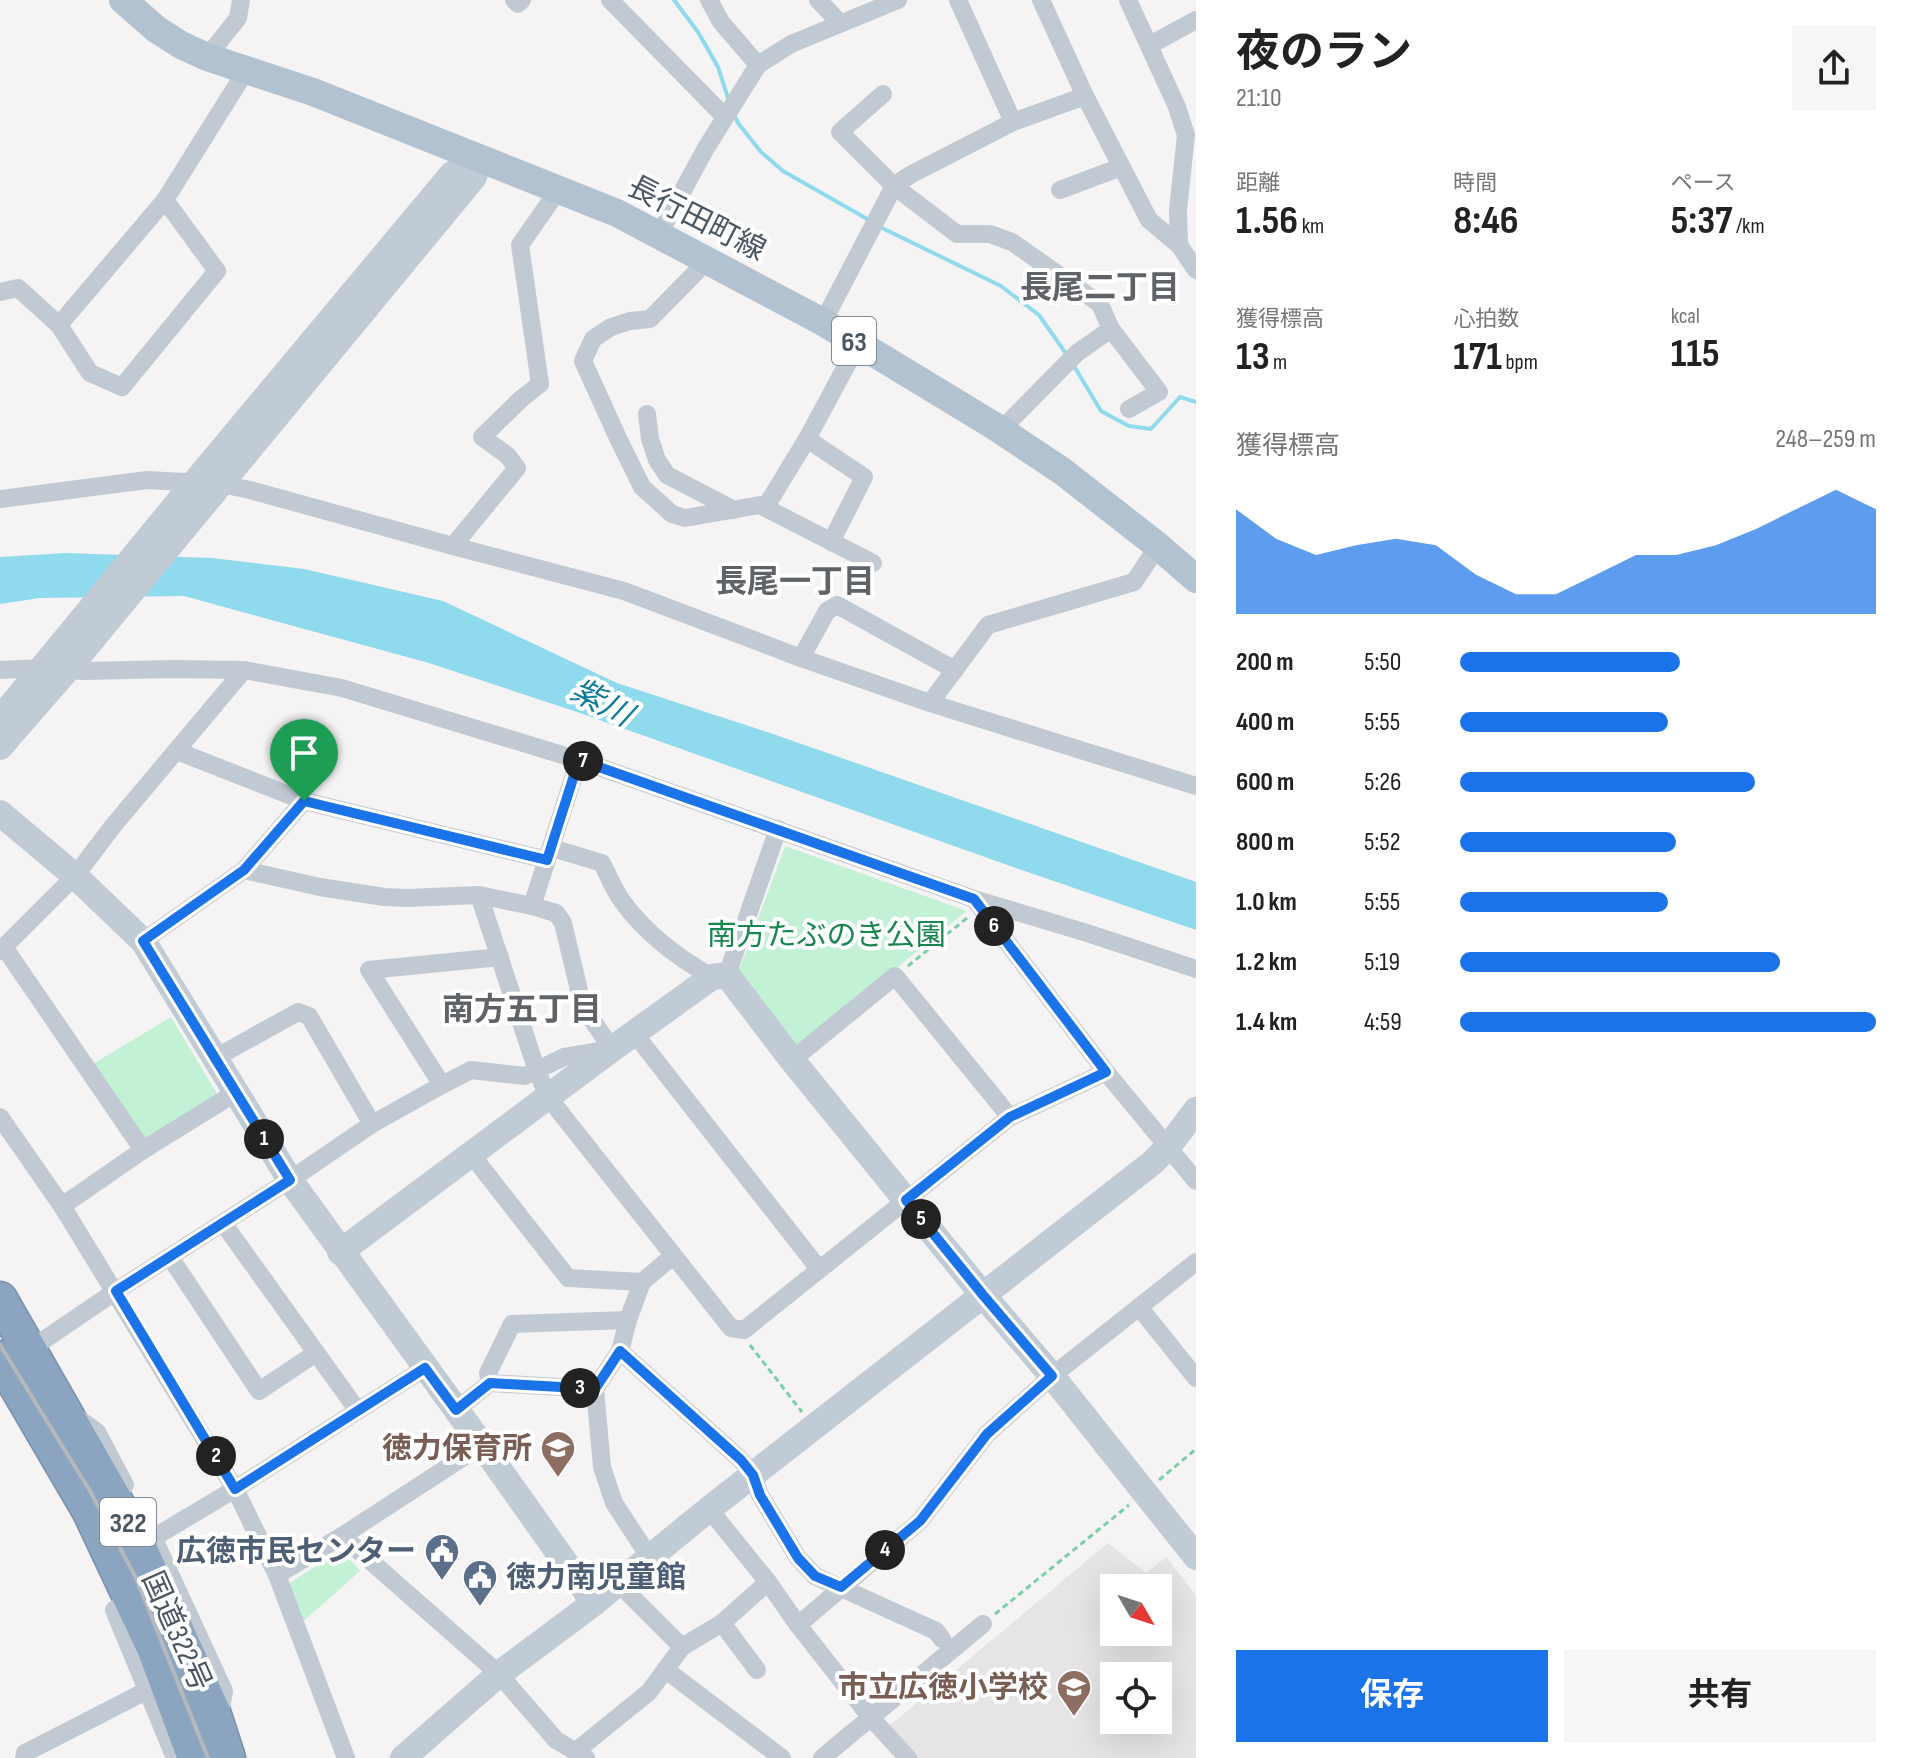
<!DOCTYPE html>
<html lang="ja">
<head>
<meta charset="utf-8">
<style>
	body { margin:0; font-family:"Sofia Sans Condensed","Noto Sans JP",sans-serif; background:#f6f6f6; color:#222; height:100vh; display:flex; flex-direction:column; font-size:30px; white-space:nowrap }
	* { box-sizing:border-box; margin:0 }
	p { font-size:26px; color:#767676 }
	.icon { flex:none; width:44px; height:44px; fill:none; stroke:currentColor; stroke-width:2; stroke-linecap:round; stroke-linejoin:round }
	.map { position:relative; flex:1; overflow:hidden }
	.drawer { display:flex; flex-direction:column; background:#fff; width:720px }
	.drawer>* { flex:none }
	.needle { width:52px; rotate:129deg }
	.fabs { position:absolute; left:1100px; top:1574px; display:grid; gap:16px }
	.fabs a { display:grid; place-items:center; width:72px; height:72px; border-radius:0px; background:#fff; box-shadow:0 8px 32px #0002; font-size:40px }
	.pin { position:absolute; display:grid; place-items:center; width:68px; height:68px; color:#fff; margin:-82px -34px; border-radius:50% 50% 50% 0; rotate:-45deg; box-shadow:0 0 8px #0007 }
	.pin .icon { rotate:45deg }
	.km { position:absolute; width:40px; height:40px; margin:-20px; border-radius:50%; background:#222; color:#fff; font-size:22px; line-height:40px; text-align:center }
	.round { display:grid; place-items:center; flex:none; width:84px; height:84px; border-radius:0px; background:#f6f6f6 }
	.headline { display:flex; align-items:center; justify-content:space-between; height:136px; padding:0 40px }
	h1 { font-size:44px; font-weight:700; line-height:60px }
	.stats { display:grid; grid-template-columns:repeat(3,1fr); gap:12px; height:136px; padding:8px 40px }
	.stats div { display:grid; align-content:center }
	.stats b { font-size:40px; font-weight:700 }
	.stats small { font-size:22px; font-weight:400 }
	.stats p { font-size:22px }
	.chart { height:224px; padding:16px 40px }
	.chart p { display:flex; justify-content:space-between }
	.chart svg { width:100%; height:144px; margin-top:8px; fill:#1a73e8; opacity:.7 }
	.primary-button { display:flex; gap:16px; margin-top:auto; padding:16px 40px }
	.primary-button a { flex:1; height:92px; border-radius:0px; background:#1a73e8; color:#fff; font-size:32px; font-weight:700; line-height:92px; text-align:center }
	.primary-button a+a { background:#f6f6f6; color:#222 }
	ul { padding:0 40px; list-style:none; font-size:26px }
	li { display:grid; grid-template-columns:128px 96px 1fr; align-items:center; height:60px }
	li i { height:20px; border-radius:10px; background:#1a73e8 }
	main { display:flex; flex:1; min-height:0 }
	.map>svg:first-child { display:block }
	.education { fill:#e6e4e5; fill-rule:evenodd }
	.green { fill:#c3f1d5 }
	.water { fill:#90daee }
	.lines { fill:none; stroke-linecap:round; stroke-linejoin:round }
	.stream { stroke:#90daee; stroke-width:4 }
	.highway-casing { stroke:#7690ad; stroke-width:37 }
	.path { stroke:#7ad0a6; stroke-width:3; stroke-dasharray:6 4; stroke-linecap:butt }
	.street { stroke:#c1cad2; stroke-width:18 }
	.secondary { stroke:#c1cbd6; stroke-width:26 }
	.primary { stroke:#b3c2d1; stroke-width:28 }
	.highway { stroke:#8ba5c1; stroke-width:34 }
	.rail { stroke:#b5b8bd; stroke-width:4 }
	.route-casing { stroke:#fff; stroke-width:16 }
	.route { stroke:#1a73e8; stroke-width:10 }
	.labels { text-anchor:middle; stroke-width:8; stroke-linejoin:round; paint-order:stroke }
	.shield { fill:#fff; stroke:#808990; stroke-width:2 }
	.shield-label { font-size:28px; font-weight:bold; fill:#4a5661 }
	.street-label { font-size:30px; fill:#4a5661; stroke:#fff }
	.park-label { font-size:30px; fill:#17864f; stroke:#fff }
	.education-label { font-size:30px; font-weight:bold; fill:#785e54; stroke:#fff; text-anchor:end }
	.service-label { font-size:30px; font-weight:bold; fill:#4e5e75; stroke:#fff; text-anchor:end }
	.neighbourhood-label { font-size:32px; font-weight:bold; fill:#5f6368; stroke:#fff }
	.water-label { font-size:32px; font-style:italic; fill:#0c7c9b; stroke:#fff }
</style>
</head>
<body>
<main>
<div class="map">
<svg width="1196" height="1758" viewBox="0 0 1196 1758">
	<rect width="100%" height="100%" fill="#f5f3f3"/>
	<path class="education" d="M1108 1543 1146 1573 1166 1557 1196 1595V1758H918L889 1726ZM1114 1588H1158V1632H1114ZM1114 1676H1158V1720H1114Z"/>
	<g class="green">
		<polygon points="785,846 967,911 796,1049 738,973"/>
		<polygon points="171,1017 219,1097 146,1143 91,1065"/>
		<polygon points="341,1550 360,1571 299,1625 285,1586"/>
	</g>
	<polygon class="water" points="66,553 212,558 304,569 443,601 617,683 773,734 1196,882 1196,930 1013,867 580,713 429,663 184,596 40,598 0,604 0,557"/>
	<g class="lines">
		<g class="stream">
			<polyline points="674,0 698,32 718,67 728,98"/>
			<polyline points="734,114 738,123 761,152 783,171 869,220"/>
			<polyline points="880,227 1001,286 1039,315 1067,355"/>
			<polyline points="1074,366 1101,411 1129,426 1151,429 1180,397 1196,402"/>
		</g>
		<g class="highway-casing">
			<g id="highway">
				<polyline points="0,1299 129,1525 213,1712 228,1758"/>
				<polyline points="0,1358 90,1512 155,1650 195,1758"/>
			</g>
		</g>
		<g class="path">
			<polyline points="908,966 967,918"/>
			<polyline points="750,1345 802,1412"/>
			<polyline points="1159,1480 1196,1449"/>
			<polyline points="995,1614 1129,1505"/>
		</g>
		<g class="street">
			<polyline points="514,0 518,4 522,0"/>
			<polyline points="610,0 725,117"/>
			<polyline points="709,0 721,22 758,65"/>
			<polyline points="818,0 840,23"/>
			<polyline points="958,0 1013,122"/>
			<polyline points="1041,0 1085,96 1149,220 1179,245 1196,270"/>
			<polyline points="1128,0 1177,107 1186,135 1178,210 1179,245"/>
			<polyline points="1150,45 1196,20"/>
			<polyline points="207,57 238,18 241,0"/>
			<polyline points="883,94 840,132 894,186 957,234 990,234 1012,242 1100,304 1111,329"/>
			<polyline points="1060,190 1121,167"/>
			<polyline points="659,234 706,148 758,65 791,44 898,0"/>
			<polyline points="708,260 650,319 630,321 611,327 593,339 583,361 617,436 642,487 672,514 685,518 760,505 873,563"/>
			<polyline points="0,292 18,288 59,325 165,200 247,69"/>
			<polyline points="823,322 894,186 910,175 1013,122 1085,96"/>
			<polyline points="59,325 90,373 122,387 217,271 165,200"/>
			<polyline points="647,414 650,439 657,460 667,475 734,510"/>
			<polyline points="1001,430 1077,353 1111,329 1159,392 1129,409"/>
			<polyline points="807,439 858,344"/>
			<polyline points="0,499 147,480 221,484 250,490 453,546 517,468 508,456 482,437 521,399 540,384 520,245 559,189"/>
			<polyline points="765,508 807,439 864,477 831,542"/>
			<polyline points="453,546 624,591 801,658 930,703 1196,786"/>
			<polyline points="801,658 827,611 837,605 955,670"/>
			<polyline points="0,670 43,668 83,671 173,669 244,670 342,688 579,760 974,899 1087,933 1196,969"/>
			<polyline points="930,703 988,625 1134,582 1158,546"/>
			<polyline points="177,751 304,801 547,860"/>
			<path d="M552 848 602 863C608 875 614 890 622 901 646 934 678 958 712 977"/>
			<polyline points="244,870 304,801"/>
			<polyline points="479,895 537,1071 548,1097 731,1328 744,1330 1010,1117"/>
			<polyline points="974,899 1106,1072 1196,1181"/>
			<polyline points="532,906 579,760"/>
			<polyline points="4,947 143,1150"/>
			<polyline points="0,951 75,876 113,826 244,670"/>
			<polyline points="727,975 778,829"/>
			<polyline points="634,1033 819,1269"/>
			<polyline points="215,1058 298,1012 309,1016 372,1124"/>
			<polyline points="792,1060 895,976 1010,1117 1106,1072"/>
			<polyline points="442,1085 369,970 500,957"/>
			<polyline points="0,1117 62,1206 235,1489 277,1575 346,1758"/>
			<polyline points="471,1154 568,1278 642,1282"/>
			<polyline points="62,1206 143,1150 235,1093"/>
			<polyline points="223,1223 358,1411"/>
			<polyline points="170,1257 259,1391 316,1353"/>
			<polyline points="1139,1307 1196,1378"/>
			<polyline points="620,1351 741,1460 753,1475 760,1495 798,1558 815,1576 936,1631 942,1639"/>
			<polyline points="22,1352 29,1350 116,1291 290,1180 372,1124 442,1085 471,1070 525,1076 564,1057 612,1049 583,1007 563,923 556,913 532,906 479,895 407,898 384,897 320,887 244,870 143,941"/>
			<polyline points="490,1383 488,1373 512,1324 628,1320"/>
			<polyline points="595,1389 602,1467 614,1503 650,1558"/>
			<polyline points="456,1410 490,1383 595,1389 620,1351 628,1320 642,1282 673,1256"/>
			<polyline points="75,1416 97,1432 125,1485"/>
			<polyline points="709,1509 768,1582 798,1625 871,1718 908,1758"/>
			<polyline points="342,1536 499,1674 556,1740 586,1758"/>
			<polyline points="153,1538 235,1489 425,1368"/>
			<polyline points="154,1539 224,1691 222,1703 213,1712"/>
			<polyline points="277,1575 342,1536 482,1445"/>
			<polyline points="618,1583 682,1647"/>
			<polyline points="131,1599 114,1610 175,1758"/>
			<polyline points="722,1623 757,1670"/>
			<polyline points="798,1625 920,1521 987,1434 1052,1376 1196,1262"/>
			<polyline points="666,1670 782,1758"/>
			<polyline points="576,1751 649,1692 682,1647 722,1623 768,1582"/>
			<polyline points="24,1758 25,1753 148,1690"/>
			<polyline points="822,1758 983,1624"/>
		</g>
		<g class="secondary">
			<polyline points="0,719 185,494 452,174 479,159"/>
			<polyline points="0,747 67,670 474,177 479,159"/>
			<polyline points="0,813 75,876 143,941 290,1180 482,1445 594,1603"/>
			<polyline points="340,1252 612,1049 712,977 727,975 792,1060 983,1295 1052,1376 1196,1557"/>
			<polyline points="403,1758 499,1674 594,1603 709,1509 1152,1163 1168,1147 1196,1110"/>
		</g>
		<polyline class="primary" points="123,0 156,29 181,45 207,57 313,92 617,213 823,322 996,427 1062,471 1158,546 1196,579"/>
		<use href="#highway" class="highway"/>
		<polyline class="rail" points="0,1345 90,1491 136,1578 208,1758"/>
	</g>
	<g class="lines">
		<g class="route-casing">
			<polygon id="route" points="579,760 974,899 1106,1072 1010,1117 906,1200 983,1295 1052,1376 987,1434 920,1521 841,1587 815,1576 798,1558 760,1495 753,1475 741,1460 620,1351 595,1389 490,1383 456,1410 425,1368 235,1489 116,1291 290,1180 143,941 244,870 304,801 547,860"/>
		</g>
		<use href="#route" class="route"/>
	</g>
	<defs>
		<g id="school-pin" transform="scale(1.8)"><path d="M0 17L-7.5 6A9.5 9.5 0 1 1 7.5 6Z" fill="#8d6e63" stroke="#fff"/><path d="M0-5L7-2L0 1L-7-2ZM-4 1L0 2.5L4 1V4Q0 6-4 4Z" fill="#fff"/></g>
		<g id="civic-pin" transform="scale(1.8)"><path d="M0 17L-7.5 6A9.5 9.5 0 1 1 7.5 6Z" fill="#5c6f8a" stroke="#fff"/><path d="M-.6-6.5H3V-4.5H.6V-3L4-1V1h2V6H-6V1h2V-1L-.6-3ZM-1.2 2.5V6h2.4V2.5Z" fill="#fff"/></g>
	</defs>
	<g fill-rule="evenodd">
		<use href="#school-pin" x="558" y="1448"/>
		<use href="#civic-pin" x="442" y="1551"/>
		<use href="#civic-pin" x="480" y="1577"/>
		<use href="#school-pin" x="1074" y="1687"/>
	</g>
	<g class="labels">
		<g class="shield">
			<rect x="832" y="317" width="44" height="48" rx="6"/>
			<rect x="100" y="1498" width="56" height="48" rx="6"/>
		</g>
		<g class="shield-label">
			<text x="854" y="351">63</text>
			<text x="128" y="1532">322</text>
		</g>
		<g class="street-label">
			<text transform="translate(697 218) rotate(27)" y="10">長行田町線</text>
			<text transform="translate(177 1631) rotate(66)" y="10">国道322号</text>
		</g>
		<g class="park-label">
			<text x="826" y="945">南方たぶのき公園</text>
		</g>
		<g class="education-label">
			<text x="532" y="1458">徳力保育所</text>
			<text x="1048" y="1697">市立広徳小学校</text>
		</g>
		<g class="service-label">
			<text x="416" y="1561">広徳市民センター</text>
			<text x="506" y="1587" text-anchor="start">徳力南児童館</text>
		</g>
		<g class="neighbourhood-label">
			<text x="1100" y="298">長尾二丁目</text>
			<text x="795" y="592">長尾一丁目</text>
			<text x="522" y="1020">南方五丁目</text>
		</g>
		<g class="water-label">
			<text transform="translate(602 702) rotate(28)" y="11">紫川</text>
		</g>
	</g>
</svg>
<div class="fabs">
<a><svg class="needle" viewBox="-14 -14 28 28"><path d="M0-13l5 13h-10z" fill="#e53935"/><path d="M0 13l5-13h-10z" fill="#767676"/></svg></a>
<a><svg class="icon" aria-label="locate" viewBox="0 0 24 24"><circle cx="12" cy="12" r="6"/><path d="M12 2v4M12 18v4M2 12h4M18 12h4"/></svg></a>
</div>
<div class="pin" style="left:304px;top:801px;background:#1e9e55"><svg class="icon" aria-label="arrive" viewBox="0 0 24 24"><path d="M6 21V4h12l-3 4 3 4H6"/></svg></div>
<b class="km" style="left:264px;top:1139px">1</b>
<b class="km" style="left:216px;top:1456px">2</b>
<b class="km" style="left:580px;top:1388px">3</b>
<b class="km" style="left:885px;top:1550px">4</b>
<b class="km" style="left:921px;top:1219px">5</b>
<b class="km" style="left:994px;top:926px">6</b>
<b class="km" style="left:583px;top:761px">7</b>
</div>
<section class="drawer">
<div class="headline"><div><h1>夜のラン</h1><p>21:10</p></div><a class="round"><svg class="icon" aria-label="share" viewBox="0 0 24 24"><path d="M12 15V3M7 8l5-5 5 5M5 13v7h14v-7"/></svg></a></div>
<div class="stats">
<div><p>距離</p><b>1.56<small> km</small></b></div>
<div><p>時間</p><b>8:46</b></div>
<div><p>ペース</p><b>5:37<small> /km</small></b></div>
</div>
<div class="stats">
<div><p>獲得標高</p><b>13<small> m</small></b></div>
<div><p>心拍数</p><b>171<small> bpm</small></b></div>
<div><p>kcal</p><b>115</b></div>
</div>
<div class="chart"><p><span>獲得標高</span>248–259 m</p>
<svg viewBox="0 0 160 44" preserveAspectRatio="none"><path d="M0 44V12L10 21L20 26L30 23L40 21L50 23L60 32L70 38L80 38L90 32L100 26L110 26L120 23L130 18L140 12L150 6L160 12V44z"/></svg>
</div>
<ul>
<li><b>200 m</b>5:50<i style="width:53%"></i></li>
<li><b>400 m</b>5:55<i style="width:50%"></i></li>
<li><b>600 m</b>5:26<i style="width:71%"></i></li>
<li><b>800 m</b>5:52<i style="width:52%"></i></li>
<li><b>1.0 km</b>5:55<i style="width:50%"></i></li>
<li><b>1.2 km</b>5:19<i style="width:77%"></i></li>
<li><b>1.4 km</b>4:59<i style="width:100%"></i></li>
</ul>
<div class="primary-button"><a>保存</a><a>共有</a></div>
</section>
</main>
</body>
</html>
